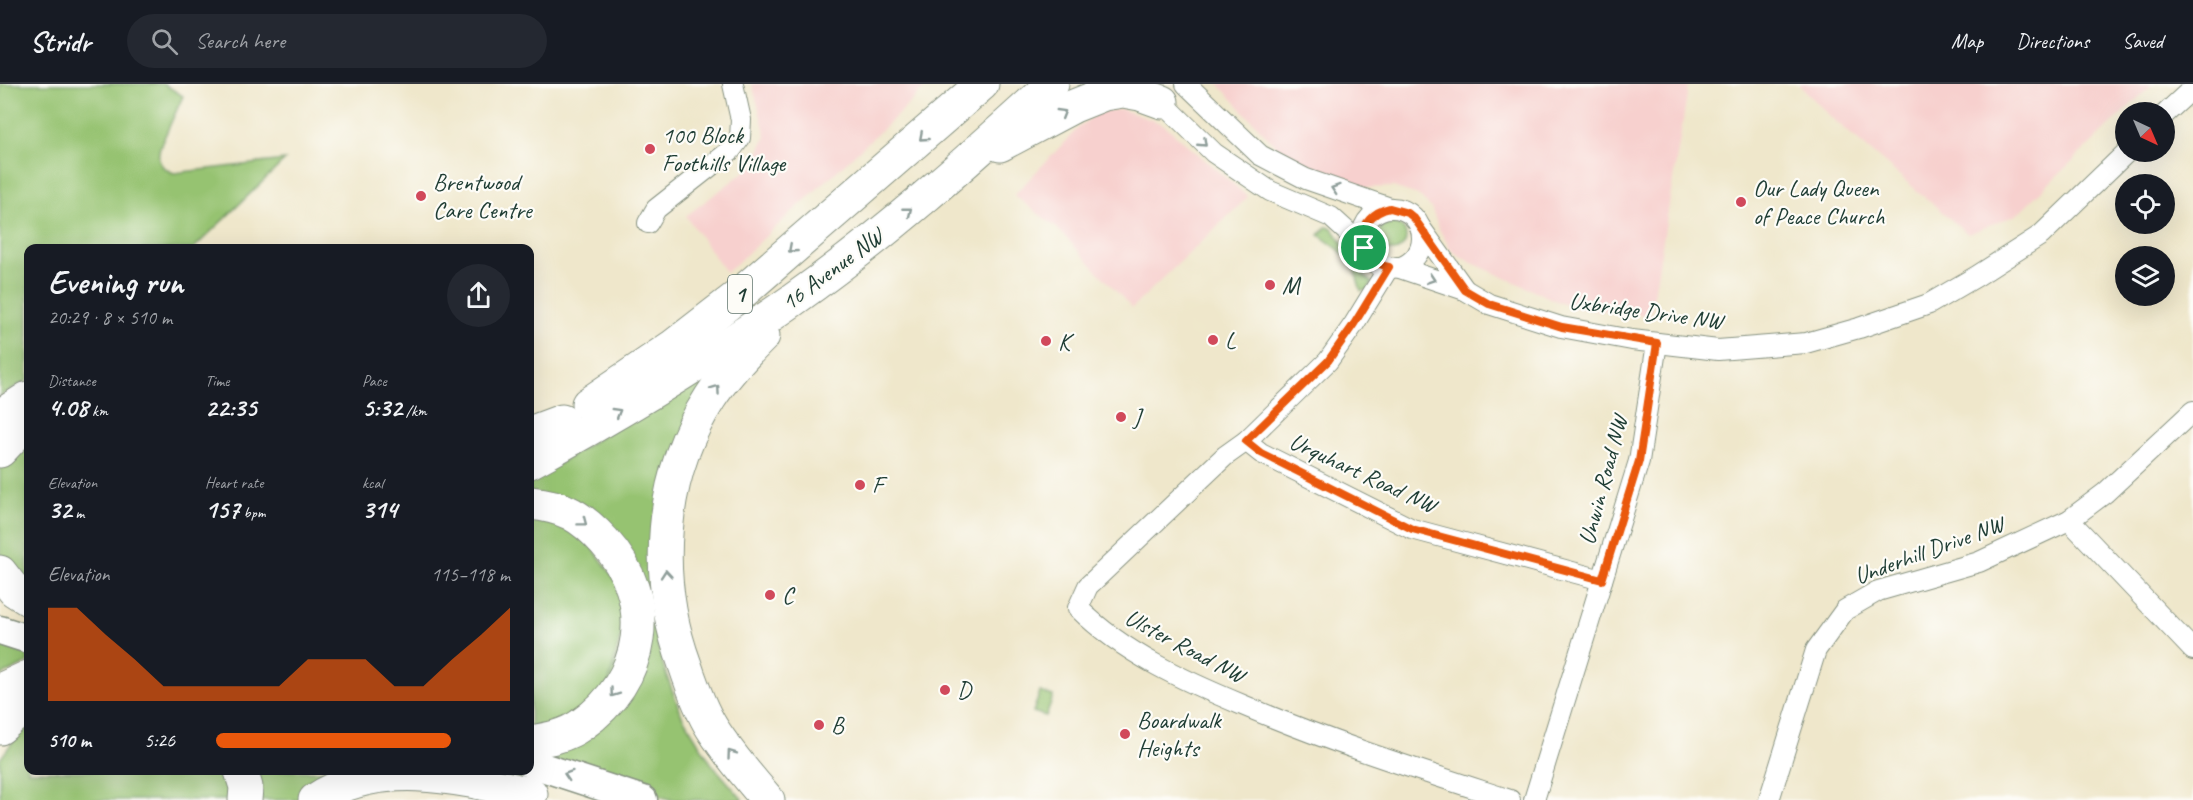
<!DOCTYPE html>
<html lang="en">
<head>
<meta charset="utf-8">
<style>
	body { margin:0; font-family:Caveat,sans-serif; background:#242831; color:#f1f3f6; height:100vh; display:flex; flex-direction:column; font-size:22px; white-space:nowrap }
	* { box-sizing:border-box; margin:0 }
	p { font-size:20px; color:#9ea1a6 }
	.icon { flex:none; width:33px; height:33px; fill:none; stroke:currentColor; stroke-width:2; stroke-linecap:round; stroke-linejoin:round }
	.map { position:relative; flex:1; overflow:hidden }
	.sheet { position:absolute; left:24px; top:160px; width:510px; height:531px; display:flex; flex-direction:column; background:#171b24; border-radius:12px; box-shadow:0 6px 24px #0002 }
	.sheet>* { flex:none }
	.needle { width:39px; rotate:136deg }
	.tools { position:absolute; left:2115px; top:18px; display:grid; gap:12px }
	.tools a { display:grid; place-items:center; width:60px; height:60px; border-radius:50%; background:#171b24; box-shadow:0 6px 24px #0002; font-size:30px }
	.pin { position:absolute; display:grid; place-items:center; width:51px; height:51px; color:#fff; margin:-26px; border:3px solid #fff; border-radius:50%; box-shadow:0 2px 6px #0007 }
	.round { display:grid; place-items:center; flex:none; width:63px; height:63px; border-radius:32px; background:#242831 }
	.summary { display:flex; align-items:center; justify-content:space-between; height:102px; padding:0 24px }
	h1 { font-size:33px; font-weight:800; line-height:45px }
	.stats { display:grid; grid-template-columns:repeat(3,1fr); gap:9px; height:102px; padding:6px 24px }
	.stats div { display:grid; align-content:center }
	.stats b { font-size:26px; font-weight:800 }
	.stats small { font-size:16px; font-weight:400 }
	.stats p { font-size:16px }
	.chart { height:168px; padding:12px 24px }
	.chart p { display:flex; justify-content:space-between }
	.chart svg { width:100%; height:108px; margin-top:6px; fill:#ea580c; opacity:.7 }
	ul { padding:0 24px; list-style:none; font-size:20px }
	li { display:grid; grid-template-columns:96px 72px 1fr; align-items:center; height:45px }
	li i { height:15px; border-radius:8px; background:#ea580c }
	header { display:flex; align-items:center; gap:36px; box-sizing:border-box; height:84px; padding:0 30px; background:#171b24; border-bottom:2px solid #363941 }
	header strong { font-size:28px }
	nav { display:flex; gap:33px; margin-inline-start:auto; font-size:21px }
	.search { width:420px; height:54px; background:#242831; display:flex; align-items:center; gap:15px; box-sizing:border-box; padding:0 21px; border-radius:33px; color:#9ea1a6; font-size:22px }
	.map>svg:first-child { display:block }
	.built { fill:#f7d0ce }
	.green { fill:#96c371; stroke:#5a8052; stroke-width:1.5 }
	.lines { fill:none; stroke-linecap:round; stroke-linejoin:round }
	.street-casing { stroke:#879280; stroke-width:22 }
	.secondary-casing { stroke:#879280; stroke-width:31 }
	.highway-casing { stroke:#879280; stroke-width:35 }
	.street { stroke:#fff; stroke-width:20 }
	.secondary { stroke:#fff; stroke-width:28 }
	.highway { stroke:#fff; stroke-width:33 }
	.oneway { stroke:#8f9e9a }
	.route-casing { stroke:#fff; stroke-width:12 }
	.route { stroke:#ea580c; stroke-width:8 }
	.poi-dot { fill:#d1495b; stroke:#fdfcf7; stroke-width:2 }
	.labels { text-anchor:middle; stroke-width:4.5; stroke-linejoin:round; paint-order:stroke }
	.shield { fill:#fdfcf7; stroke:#62766e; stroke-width:1.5 }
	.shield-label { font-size:22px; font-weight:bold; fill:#1f3d34 }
	.poi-label { font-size:24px; fill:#1f3d34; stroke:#fdfcf7; text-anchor:start }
	.street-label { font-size:24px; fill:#1f3d34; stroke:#fdfcf7 }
</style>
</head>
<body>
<header>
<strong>Stridr</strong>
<div class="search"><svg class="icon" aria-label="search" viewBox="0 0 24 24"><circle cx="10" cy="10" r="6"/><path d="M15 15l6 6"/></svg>Search here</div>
<nav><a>Map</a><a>Directions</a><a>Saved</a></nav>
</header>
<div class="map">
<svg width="2193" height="716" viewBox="0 0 2193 716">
	<rect width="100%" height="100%" fill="#fdfcf7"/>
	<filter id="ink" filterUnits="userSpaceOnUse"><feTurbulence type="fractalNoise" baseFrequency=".0167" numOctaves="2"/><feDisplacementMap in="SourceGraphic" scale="12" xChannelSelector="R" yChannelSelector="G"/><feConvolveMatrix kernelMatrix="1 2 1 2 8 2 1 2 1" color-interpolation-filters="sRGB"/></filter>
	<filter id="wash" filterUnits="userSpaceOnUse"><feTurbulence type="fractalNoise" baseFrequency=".008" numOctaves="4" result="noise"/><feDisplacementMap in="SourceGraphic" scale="24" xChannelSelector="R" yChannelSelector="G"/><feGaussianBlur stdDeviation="1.35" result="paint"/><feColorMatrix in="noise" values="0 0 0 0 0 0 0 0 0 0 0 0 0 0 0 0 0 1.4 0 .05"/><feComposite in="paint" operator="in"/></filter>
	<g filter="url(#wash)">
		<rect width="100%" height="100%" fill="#efe7cb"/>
		<g class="built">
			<polygon points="752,0 928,0 902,27 726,189 686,132 752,82 766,52"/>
			<polygon points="1218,0 1689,0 1651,229 1642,231 1570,223 1470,178 1452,167 1440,147 1431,124 1418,111 1393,103 1361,104 1288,75"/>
			<polygon points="1798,0 2153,0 2016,131 1968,150 1834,36"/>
			<polygon points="1121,25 1163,40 1248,113 1132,224 1057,144 1014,111 1079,43 1097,29"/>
		</g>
		<g class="green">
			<path d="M0 0H164L183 12 160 63C156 78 161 84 174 89L285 76 193 165H28V296L0 312Z"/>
			<circle cx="1392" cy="153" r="14"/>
			<path d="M1326 143 1332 144C1348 163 1350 184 1372 198L1367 206 1361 207 1355 187 1349 177 1339 166 1319 151Z"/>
			<polygon points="726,272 651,501 657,558 665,587 682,632 711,679 743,716 672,716 602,694 530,668 590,648 643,506 530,407 530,398"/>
			<polygon points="28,352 28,503 0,472 0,381"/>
			<polygon points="530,425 577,442 630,516 605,612 530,654"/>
			<polygon points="0,560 28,569 28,579 0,592"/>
			<polygon points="1040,608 1053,612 1046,632 1033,628"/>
			<polygon points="28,640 28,687 235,687 236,716 0,716 0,675 20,648"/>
			<polygon points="252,687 373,687 304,716 253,716"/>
		</g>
	</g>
	<g filter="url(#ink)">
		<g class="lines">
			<g class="street-casing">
				<g id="street">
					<polyline points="1186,0 1260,71 1306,95 1390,124"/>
					<polyline points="1155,11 1214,69 1270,107 1331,133 1364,163"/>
					<polyline points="2164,31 2193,4"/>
					<circle cx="1392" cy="154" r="30"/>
					<polyline points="648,139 656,125 731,66 740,54 741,36 733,0"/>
					<polyline points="1420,143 1465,206"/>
					<path d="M1389 183 1354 240 1328 277 1246 357 1225 372 1088 502 1078 524C1124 570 1185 597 1245 622 1332 659 1421 687 1510 716"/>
					<polyline points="1397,183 1465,206 1489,220 1561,243 1632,256 1718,266 1806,259 1859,244 1929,220 1977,192 2041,151 2127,68"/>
					<polyline points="1246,357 1261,369 1412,445 1602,496"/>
					<polyline points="2069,436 2193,566"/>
					<polyline points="1534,716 1639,377 1657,259"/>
					<polyline points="1769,716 1816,566 1845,526 1878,507 1979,478 2069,436 2105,409 2193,327"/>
				</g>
			</g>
			<g class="secondary-casing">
				<g id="secondary">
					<polyline points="0,546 28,555"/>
					<polyline points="530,679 643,716"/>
				</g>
			</g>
			<g class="highway-casing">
				<g id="highway">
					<polyline points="1000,61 1074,22 1104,10 1123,7 1140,10 1162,18"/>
					<path d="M763 252C744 271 725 291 710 314 659 393 653 494 685 581 692 602 700 625 712 644 728 669 748 693 768 716"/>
					<polyline points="588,320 672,263 738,212 982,0"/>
					<polyline points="0,332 28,314"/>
					<polyline points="530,349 562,337"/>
					<polyline points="0,367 16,350 28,342"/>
					<path d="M530 378C620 329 709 275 793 216 885 151 969 76 1052 0"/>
					<path d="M530 419C564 422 581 432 604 457 658 516 646 596 581 641 566 652 548 655 530 658"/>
					<polyline points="0,488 14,506 28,515"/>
					<polyline points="0,606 28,593"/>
					<polyline points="0,644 28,620"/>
					<polyline points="241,687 246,703 245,716"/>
					<path d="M315 716C380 673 461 694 531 710"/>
				</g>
			</g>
			<use href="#street" class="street"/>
			<use href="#secondary" class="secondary"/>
			<use href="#highway" class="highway"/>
		</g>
		<defs><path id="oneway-chevron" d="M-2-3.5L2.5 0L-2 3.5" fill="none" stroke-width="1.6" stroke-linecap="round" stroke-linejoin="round" transform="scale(1.5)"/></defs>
		<g class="oneway">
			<use href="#oneway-chevron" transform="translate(1062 29) rotate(-31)"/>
			<use href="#oneway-chevron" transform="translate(923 53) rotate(139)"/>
			<use href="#oneway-chevron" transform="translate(1203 59) rotate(43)"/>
			<use href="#oneway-chevron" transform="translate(1335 105) rotate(-162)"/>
			<use href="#oneway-chevron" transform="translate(908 127) rotate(-39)"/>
			<use href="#oneway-chevron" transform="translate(792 165) rotate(139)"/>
			<use href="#oneway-chevron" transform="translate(1431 195) rotate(19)"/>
			<use href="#oneway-chevron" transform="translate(716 305) rotate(-55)"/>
			<use href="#oneway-chevron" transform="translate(617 328) rotate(-31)"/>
			<use href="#oneway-chevron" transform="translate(583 438) rotate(37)"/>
			<use href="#oneway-chevron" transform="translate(666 490) rotate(-95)"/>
			<use href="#oneway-chevron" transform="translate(614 609) rotate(126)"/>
			<use href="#oneway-chevron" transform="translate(731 670) rotate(-126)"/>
			<use href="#oneway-chevron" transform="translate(568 691) rotate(-162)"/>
		</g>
	</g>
	<g class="lines" filter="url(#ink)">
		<g class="route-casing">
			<path id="route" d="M1390 124 1408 129 1414 134 1465 206 1489 220 1562 243 1657 259 1639 377 1602 496 1412 445 1261 369 1246 357 1328 277 1354 240 1389 183C1352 175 1354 132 1390 124Z"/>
		</g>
		<use href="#route" class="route"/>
	</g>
	<g class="poi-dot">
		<circle cx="650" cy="65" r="6"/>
		<circle cx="421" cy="112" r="6"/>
		<circle cx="1741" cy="118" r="6"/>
		<circle cx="1270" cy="201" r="6"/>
		<circle cx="1213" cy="256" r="6"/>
		<circle cx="1046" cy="257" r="6"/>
		<circle cx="1121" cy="333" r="6"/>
		<circle cx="860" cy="401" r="6"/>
		<circle cx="770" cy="511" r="6"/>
		<circle cx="945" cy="606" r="6"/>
		<circle cx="819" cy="641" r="6"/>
		<circle cx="1125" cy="650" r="6"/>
	</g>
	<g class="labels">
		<rect class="shield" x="728" y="191" width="24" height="38" rx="4.5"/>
		<g class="shield-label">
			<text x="740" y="218">1</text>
		</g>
		<g class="poi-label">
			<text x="662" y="59">100 Block<tspan x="662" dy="28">Foothills Village</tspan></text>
			<text x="433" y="106">Brentwood<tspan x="433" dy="28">Care Centre</tspan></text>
			<text x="1753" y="112">Our Lady Queen<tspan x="1753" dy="28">of Peace Church</tspan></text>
			<text x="1282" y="209">M</text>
			<text x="1225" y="264">L</text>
			<text x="1058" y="265">K</text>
			<text x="1133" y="341">J</text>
			<text x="872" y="409">F</text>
			<text x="782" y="519">C</text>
			<text x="957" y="614">D</text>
			<text x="1137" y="644">Boardwalk<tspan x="1137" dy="28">Heights</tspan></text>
			<text x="831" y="649">B</text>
		</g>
		<g class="street-label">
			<text transform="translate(832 185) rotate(-37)" y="8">16 Avenue NW</text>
			<text transform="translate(1646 227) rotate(8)" y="8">Uxbridge Drive NW</text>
			<text transform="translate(1363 389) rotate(25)" y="8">Urquhart Road NW</text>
			<text transform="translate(1603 396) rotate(-75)" y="8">Unwin Road NW</text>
			<text transform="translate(1929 466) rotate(-20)" y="8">Underhill Drive NW</text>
			<text transform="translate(1185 562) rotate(28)" y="8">Ulster Road NW</text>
		</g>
	</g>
</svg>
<div class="tools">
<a><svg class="needle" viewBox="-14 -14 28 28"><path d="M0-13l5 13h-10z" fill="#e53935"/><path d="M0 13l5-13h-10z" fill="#9ea1a6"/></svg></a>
<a><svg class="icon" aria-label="locate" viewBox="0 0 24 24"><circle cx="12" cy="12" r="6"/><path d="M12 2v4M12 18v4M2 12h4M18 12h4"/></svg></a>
<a><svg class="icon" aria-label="layers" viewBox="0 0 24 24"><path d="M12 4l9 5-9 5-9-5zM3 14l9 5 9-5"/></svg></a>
</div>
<div class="pin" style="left:1364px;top:164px;background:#1e9e55"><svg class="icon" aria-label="arrive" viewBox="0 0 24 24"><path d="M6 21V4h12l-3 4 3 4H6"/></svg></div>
<section class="sheet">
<div class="summary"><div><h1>Evening run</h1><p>20:29 · 8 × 510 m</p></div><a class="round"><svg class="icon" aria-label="share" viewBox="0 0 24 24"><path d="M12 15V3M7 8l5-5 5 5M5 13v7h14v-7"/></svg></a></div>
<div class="stats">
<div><p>Distance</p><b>4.08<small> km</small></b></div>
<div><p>Time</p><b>22:35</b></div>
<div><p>Pace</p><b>5:32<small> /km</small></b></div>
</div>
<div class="stats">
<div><p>Elevation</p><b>32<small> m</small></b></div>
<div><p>Heart rate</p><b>157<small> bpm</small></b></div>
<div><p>kcal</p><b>314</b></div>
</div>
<div class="chart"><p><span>Elevation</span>115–118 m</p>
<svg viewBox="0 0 160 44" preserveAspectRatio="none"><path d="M0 44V6L10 6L20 17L30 27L40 38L50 38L60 38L70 38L80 38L90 27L100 27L110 27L120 38L130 38L140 27L150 17L160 6V44z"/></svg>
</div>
<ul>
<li><b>510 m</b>5:26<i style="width:80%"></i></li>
</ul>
</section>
</div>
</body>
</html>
